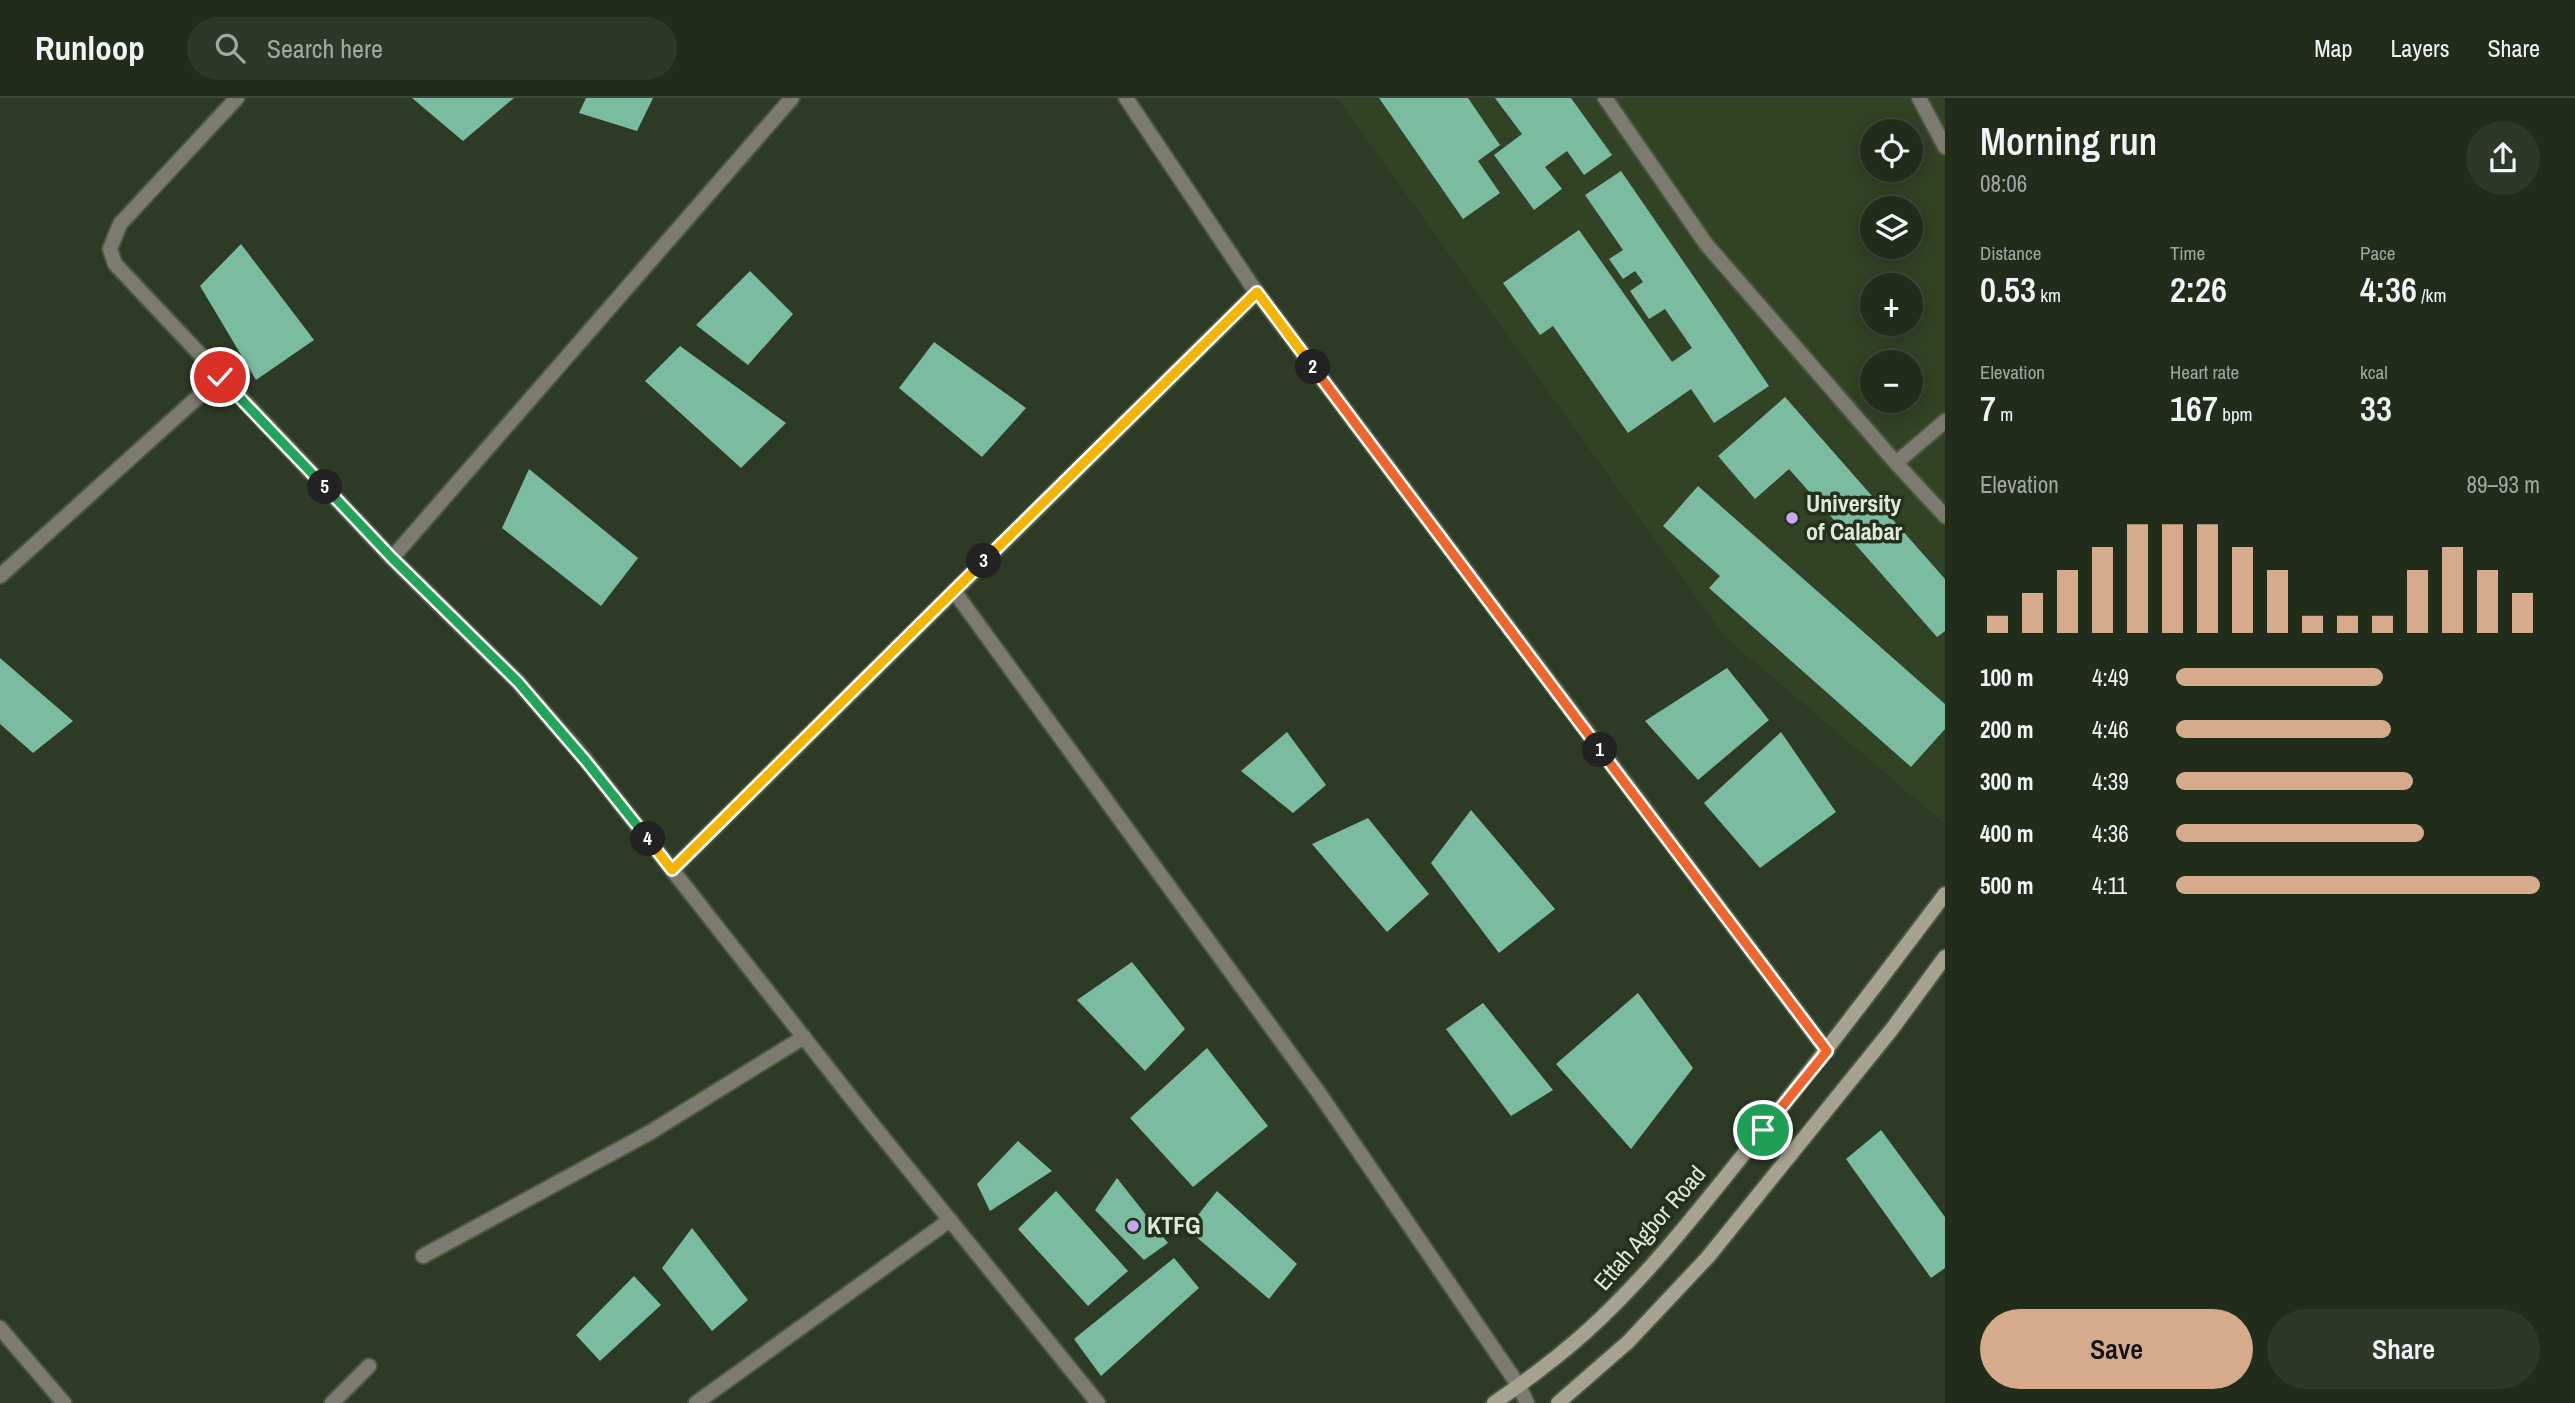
<!DOCTYPE html>
<html lang="en">
<head>
<meta charset="utf-8">
<style>
	body { margin:0; font-family:"Archivo Narrow",sans-serif; background:#2e3828; color:#f1f3f6; height:100vh; display:flex; flex-direction:column; font-size:26px; white-space:nowrap }
	* { box-sizing:border-box; margin:0 }
	p { font-size:23px; color:#a2a7a3 }
	.icon { flex:none; width:38px; height:38px; fill:none; stroke:currentColor; stroke-width:2; stroke-linecap:round; stroke-linejoin:round }
	.map { position:relative; flex:1; overflow:hidden }
	.panel { display:flex; flex-direction:column; background:#222c1b; width:630px }
	.panel>* { flex:none }
	.controls { position:absolute; left:1860px; top:21px; display:grid; gap:14px }
	.controls a { display:grid; place-items:center; width:63px; height:63px; border-radius:50%; background:#222c1b; box-shadow:0 4px 18px #0003,0 0 0 2px #3f483a; font-size:35px }
	.pin { position:absolute; display:grid; place-items:center; width:60px; height:60px; color:#fff; margin:-30px; border:4px solid #fff; border-radius:50%; box-shadow:0 2px 7px #0007 }
	.km { position:absolute; width:35px; height:35px; margin:-18px; border-radius:50%; background:#222; color:#fff; font-size:19px; line-height:35px; text-align:center }
	.round { display:grid; place-items:center; flex:none; width:74px; height:74px; border-radius:37px; background:#2e3828 }
	.headline { display:flex; align-items:center; justify-content:space-between; height:119px; padding:0 35px }
	h1 { font-size:38px; font-weight:600; line-height:52px }
	.stats { display:grid; grid-template-columns:repeat(3,1fr); gap:10px; height:119px; padding:7px 35px }
	.stats div { display:grid; align-content:center }
	.stats b { font-size:35px; font-weight:600 }
	.stats small { font-size:19px; font-weight:400 }
	.stats p { font-size:19px }
	.chart { height:196px; padding:14px 35px }
	.chart p { display:flex; justify-content:space-between }
	.chart svg { width:100%; height:126px; margin-top:7px; stroke:#d6ab8b; stroke-width:6 }
	.cta { display:flex; gap:14px; margin-top:auto; padding:14px 35px }
	.cta a { flex:1; height:80px; border-radius:42px; background:#d6ab8b; color:#111; font-size:28px; font-weight:600; line-height:80px; text-align:center }
	.cta a+a { background:#2e3828; color:#f1f3f6 }
	ul { padding:0 35px; list-style:none; font-size:23px }
	li { display:grid; grid-template-columns:112px 84px 1fr; align-items:center; height:52px }
	li i { height:18px; border-radius:9px; background:#d6ab8b }
	header { display:flex; align-items:center; gap:42px; box-sizing:border-box; height:98px; padding:0 35px; background:#222c1b; border-bottom:2px solid #3f483a }
	header strong { font-size:33px }
	nav { display:flex; gap:38px; margin-inline-start:auto; font-size:24px }
	.search { width:490px; height:63px; background:#2e3828; display:flex; align-items:center; gap:18px; box-sizing:border-box; padding:0 24px; border-radius:38px; color:#a2a7a3; font-size:26px }
	main { display:flex; flex:1; min-height:0 }
	.map>svg:first-child { display:block }
	.built { fill:#324225; fill-rule:evenodd }
	.building { fill:#7bbca1 }
	.lines { fill:none; stroke-linecap:round; stroke-linejoin:round }
	.service-casing { stroke:#4a5641; stroke-width:18 }
	.minor-casing { stroke:#4a5641; stroke-width:18 }
	.secondary-casing { stroke:#4a5641; stroke-width:18 }
	.service { stroke:#7d7b6f; stroke-width:14 }
	.minor { stroke:#7d7b6f; stroke-width:14 }
	.secondary { stroke:#a6a28f; stroke-width:14 }
	.split-1-casing { stroke:#fff; stroke-width:14 }
	.split-2-casing { stroke:#fff; stroke-width:14 }
	.split-3-casing { stroke:#fff; stroke-width:14 }
	.split-4-casing { stroke:#fff; stroke-width:14 }
	.split-5-casing { stroke:#fff; stroke-width:14 }
	.split-6-casing { stroke:#fff; stroke-width:14 }
	.split-1 { stroke:#f0652b; stroke-width:9 }
	.split-2 { stroke:#f0652b; stroke-width:9 }
	.split-3 { stroke:#f5b400; stroke-width:9 }
	.split-4 { stroke:#f5b400; stroke-width:9 }
	.split-5 { stroke:#22a559; stroke-width:9 }
	.split-6 { stroke:#22a559; stroke-width:9 }
	.poi-dot { fill:#c5a7f1; stroke:#23301a; stroke-width:2.5 }
	.labels { text-anchor:middle; stroke-width:7; stroke-linejoin:round; paint-order:stroke }
	.poi-label { font-size:24px; font-weight:bold; fill:#e0e8da; stroke:#23301a; text-anchor:start }
	.street-label { font-size:24px; fill:#e0e8da; stroke:#23301a }
</style>
</head>
<body>
<header>
<strong>Runloop</strong>
<div class="search"><svg class="icon" aria-label="search" viewBox="0 0 24 24"><circle cx="10" cy="10" r="6"/><path d="M15 15l6 6"/></svg>Search here</div>
<nav><a>Map</a><a>Layers</a><a>Share</a></nav>
</header>
<main>
<div class="map">
<svg width="1945" height="1305" viewBox="0 0 1945 1305">
	<rect width="100%" height="100%" fill="#2d3a24"/>
	<path class="built" d="M1337 0H1945V726L1724 538ZM1872 33H1911V72H1872ZM1872 110H1911V149H1872ZM1872 187H1911V226H1872ZM1872 264H1911V303H1872Z"/>
	<g class="building">
		<polygon points="412,0 514,0 463,43"/>
		<polygon points="586,0 653,0 637,33 579,15"/>
		<polygon points="1379,0 1468,0 1500,47 1478,63 1500,95 1463,121"/>
		<polygon points="1495,0 1571,0 1612,57 1584,77 1567,53 1545,69 1562,91 1534,112 1494,57 1522,36"/>
		<polygon points="1621,73 1769,288 1714,325 1691,291 1628,335 1553,228 1540,237 1503,185 1579,132 1672,264 1692,250 1665,211 1649,221 1630,193 1643,184 1635,173 1623,181 1609,161 1623,152 1585,97"/>
		<polygon points="241,146 314,242 256,282 200,188"/>
		<polygon points="750,173 793,216 748,267 696,227"/>
		<polygon points="934,244 1026,310 982,359 899,290"/>
		<polygon points="680,248 786,325 741,370 645,283"/>
		<polygon points="1785,299 1945,481 1945,533 1937,539 1789,371 1755,401 1718,358"/>
		<polygon points="529,371 638,460 601,508 502,430"/>
		<polygon points="1698,388 1945,606 1945,631 1911,669 1709,490 1720,478 1663,428"/>
		<polygon points="0,560 73,623 33,655 0,626"/>
		<polygon points="1727,570 1769,622 1698,682 1645,623"/>
		<polygon points="1287,634 1326,687 1293,715 1241,673"/>
		<polygon points="1781,634 1836,714 1760,770 1704,705"/>
		<polygon points="1471,712 1555,811 1499,855 1431,765"/>
		<polygon points="1368,720 1429,796 1387,834 1312,746"/>
		<polygon points="1132,864 1185,931 1145,973 1077,902"/>
		<polygon points="1638,895 1693,970 1631,1051 1556,966"/>
		<polygon points="1483,905 1553,992 1511,1018 1446,931"/>
		<polygon points="1207,950 1268,1028 1193,1089 1130,1020"/>
		<polygon points="1881,1032 1945,1119 1945,1170 1931,1180 1846,1061"/>
		<polygon points="1018,1043 1052,1073 990,1113 977,1086"/>
		<polygon points="1117,1080 1168,1145 1144,1162 1095,1112"/>
		<polygon points="1056,1093 1128,1173 1088,1208 1018,1131"/>
		<polygon points="1217,1093 1297,1166 1269,1201 1187,1131"/>
		<polygon points="692,1130 748,1202 712,1233 662,1170"/>
		<polygon points="1174,1160 1199,1190 1101,1278 1074,1241"/>
		<polygon points="634,1178 661,1207 600,1263 576,1237"/>
	</g>
	<g class="lines">
		<g class="service-casing">
			<g id="service">
				<polyline points="1605,0 1706,146 1896,365 1945,418"/>
				<polyline points="1919,0 1945,49"/>
				<polyline points="1896,365 1945,323"/>
			</g>
		</g>
		<g class="minor-casing">
			<g id="minor">
				<polyline points="237,0 120,126 110,151 115,166 392,460 518,584 585,661 868,1021 1098,1305"/>
				<polyline points="1126,0 1250,185 1827,953"/>
				<polyline points="392,460 792,0"/>
				<polyline points="0,478 220,279"/>
				<polyline points="954,493 1319,995 1519,1288 1527,1305"/>
				<polyline points="672,772 1257,194"/>
				<polyline points="423,1158 649,1035 804,939"/>
				<polyline points="0,1230 64,1305"/>
				<polyline points="332,1305 369,1268"/>
				<polyline points="696,1305 950,1122"/>
			</g>
		</g>
		<g class="secondary-casing">
			<g id="secondary">
				<path d="M1494 1305C1526 1283 1557 1260 1586 1234 1647 1179 1699 1112 1751 1047 1817 965 1881 881 1945 796"/>
				<polyline points="1558,1305 1628,1244 1708,1159 1892,931 1945,859"/>
			</g>
		</g>
		<use href="#service" class="service"/>
		<use href="#minor" class="minor"/>
		<use href="#secondary" class="secondary"/>
	</g>
	<g class="lines">
		<g class="split-1-casing">
			<polyline id="split-1" points="1600,652 1827,953 1763,1032"/>
		</g>
		<g class="split-2-casing">
			<polyline id="split-2" points="1313,269 1600,652"/>
		</g>
		<g class="split-3-casing">
			<polyline id="split-3" points="984,463 1257,194 1313,269"/>
		</g>
		<g class="split-4-casing">
			<polyline id="split-4" points="648,741 672,772 984,463"/>
		</g>
		<g class="split-5-casing">
			<polyline id="split-5" points="325,389 392,460 518,584 585,662 648,741"/>
		</g>
		<g class="split-6-casing">
			<polyline id="split-6" points="220,279 325,389"/>
		</g>
		<use href="#split-1" class="split-1"/>
		<use href="#split-2" class="split-2"/>
		<use href="#split-3" class="split-3"/>
		<use href="#split-4" class="split-4"/>
		<use href="#split-5" class="split-5"/>
		<use href="#split-6" class="split-6"/>
	</g>
	<g class="poi-dot">
		<circle cx="1792" cy="420" r="7"/>
		<circle cx="1133" cy="1128" r="7"/>
	</g>
	<g class="labels">
		<g class="poi-label">
			<text x="1806" y="414">University<tspan x="1806" dy="28">of Calabar</tspan></text>
			<text x="1147" y="1136">KTFG</text>
		</g>
		<g class="street-label">
			<text transform="translate(1650 1130) rotate(-49)" y="8">Ettah Agbor Road</text>
		</g>
	</g>
</svg>
<div class="controls">
<a><svg class="icon" aria-label="locate" viewBox="0 0 24 24"><circle cx="12" cy="12" r="6"/><path d="M12 2v4M12 18v4M2 12h4M18 12h4"/></svg></a>
<a><svg class="icon" aria-label="layers" viewBox="0 0 24 24"><path d="M12 4l9 5-9 5-9-5zM3 14l9 5 9-5"/></svg></a>
<a>+</a>
<a>−</a>
</div>
<div class="pin" style="left:1763px;top:1032px;background:#1e9e55"><svg class="icon" aria-label="arrive" viewBox="0 0 24 24"><path d="M6 21V4h12l-3 4 3 4H6"/></svg></div>
<div class="pin" style="left:220px;top:279px;background:#d93025"><svg class="icon" aria-label="check" viewBox="0 0 24 24"><path d="M5 12l5 5 9-10"/></svg></div>
<b class="km" style="left:1600px;top:652px">1</b>
<b class="km" style="left:1313px;top:269px">2</b>
<b class="km" style="left:984px;top:463px">3</b>
<b class="km" style="left:648px;top:741px">4</b>
<b class="km" style="left:325px;top:389px">5</b>
</div>
<section class="panel">
<div class="headline"><div><h1>Morning run</h1><p>08:06</p></div><a class="round"><svg class="icon" aria-label="share" viewBox="0 0 24 24"><path d="M12 15V3M7 8l5-5 5 5M5 13v7h14v-7"/></svg></a></div>
<div class="stats">
<div><p>Distance</p><b>0.53<small> km</small></b></div>
<div><p>Time</p><b>2:26</b></div>
<div><p>Pace</p><b>4:36<small> /km</small></b></div>
</div>
<div class="stats">
<div><p>Elevation</p><b>7<small> m</small></b></div>
<div><p>Heart rate</p><b>167<small> bpm</small></b></div>
<div><p>kcal</p><b>33</b></div>
</div>
<div class="chart"><p><span>Elevation</span>89–93 m</p>
<svg viewBox="0 0 160 44" preserveAspectRatio="none"><path d="M5 44V38M15 44V30M25 44V22M35 44V14M45 44V6M55 44V6M65 44V6M75 44V14M85 44V22M95 44V38M105 44V38M115 44V38M125 44V22M135 44V14M145 44V22M155 44V30"/></svg>
</div>
<ul>
<li><b>100 m</b>4:49<i style="width:57%"></i></li>
<li><b>200 m</b>4:46<i style="width:59%"></i></li>
<li><b>300 m</b>4:39<i style="width:65%"></i></li>
<li><b>400 m</b>4:36<i style="width:68%"></i></li>
<li><b>500 m</b>4:11<i style="width:100%"></i></li>
</ul>
<div class="cta"><a>Save</a><a>Share</a></div>
</section>
</main>
</body>
</html>
